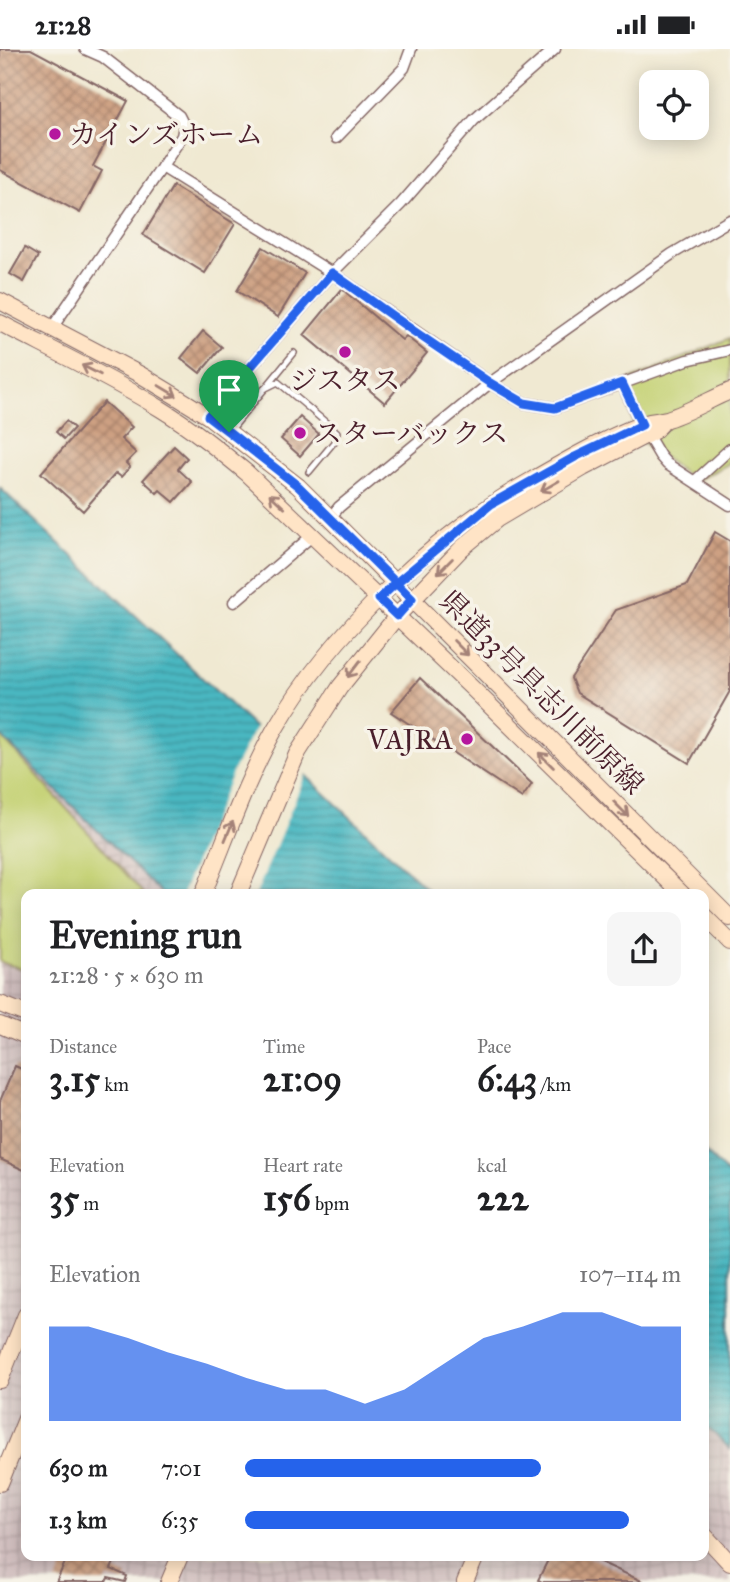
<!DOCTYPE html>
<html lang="en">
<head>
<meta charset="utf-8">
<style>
	body { margin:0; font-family:"IM FELL Great Primer","Noto Serif JP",serif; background:#f6f6f6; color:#202124; height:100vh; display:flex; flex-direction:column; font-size:26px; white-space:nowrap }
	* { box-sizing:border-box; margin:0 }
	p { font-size:23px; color:#757577 }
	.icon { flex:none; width:38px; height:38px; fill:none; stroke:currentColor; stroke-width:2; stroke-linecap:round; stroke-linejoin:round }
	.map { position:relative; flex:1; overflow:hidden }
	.side { position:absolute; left:21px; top:840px; width:688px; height:672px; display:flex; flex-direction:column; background:#fff; border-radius:14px; box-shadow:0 4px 18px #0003 }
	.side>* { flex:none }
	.tools { position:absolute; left:639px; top:21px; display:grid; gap:14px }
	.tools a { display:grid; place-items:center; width:70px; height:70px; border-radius:14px; background:#fff; box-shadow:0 4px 18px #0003; font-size:35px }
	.pin { position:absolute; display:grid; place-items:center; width:60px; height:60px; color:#fff; margin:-72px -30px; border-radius:50% 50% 50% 0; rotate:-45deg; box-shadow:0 0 7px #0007 }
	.pin .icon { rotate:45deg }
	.round { display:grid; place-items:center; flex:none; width:74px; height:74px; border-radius:14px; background:#f6f6f6 }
	.head { display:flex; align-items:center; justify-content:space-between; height:119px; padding:0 28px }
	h1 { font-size:38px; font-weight:700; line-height:52px }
	.figures { display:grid; grid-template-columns:repeat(3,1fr); gap:10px; height:119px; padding:7px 28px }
	.figures div { display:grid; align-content:center }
	.figures b { font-size:35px; font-weight:700 }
	.figures small { font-size:19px; font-weight:400 }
	.figures p { font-size:19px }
	.chart { height:196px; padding:14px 28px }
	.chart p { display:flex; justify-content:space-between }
	.chart svg { width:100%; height:126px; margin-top:7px; fill:#2563eb; opacity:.7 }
	ul { padding:0 28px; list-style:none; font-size:23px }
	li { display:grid; grid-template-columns:112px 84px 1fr; align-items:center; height:52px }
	li i { height:18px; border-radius:9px; background:#2563eb }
	.status { display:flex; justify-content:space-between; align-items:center; height:49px; padding:0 35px; background:#fff; direction:ltr }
	.status svg { height:19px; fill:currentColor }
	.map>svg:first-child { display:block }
	.industrial { fill:url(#industrial-grid) }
	.green { fill:#c4d173; stroke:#87784f; stroke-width:2 }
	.water { fill:url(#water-rules); stroke:#496b76; stroke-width:2 }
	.pier { fill:#f0e9d2 }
	.building { fill:url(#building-cross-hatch) }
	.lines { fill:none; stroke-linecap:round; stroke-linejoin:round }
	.lane-casing { stroke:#846665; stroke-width:8 }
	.street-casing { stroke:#846665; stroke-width:13 }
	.secondary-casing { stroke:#846665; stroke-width:18 }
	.lane { stroke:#fff; stroke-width:5 }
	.street { stroke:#fff; stroke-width:10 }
	.secondary { stroke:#ffe4c6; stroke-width:16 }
	.oneway { stroke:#a48278 }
	.route-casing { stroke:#fff; stroke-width:14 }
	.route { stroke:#2563eb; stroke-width:9 }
	.poi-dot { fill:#b5179e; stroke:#f7f3e8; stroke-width:2.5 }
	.labels { text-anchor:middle; stroke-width:7; stroke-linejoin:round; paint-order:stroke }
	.poi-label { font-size:28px; fill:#4a1f2b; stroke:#f7f3e8; text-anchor:start }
	.street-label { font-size:28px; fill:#4a1f2b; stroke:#f7f3e8 }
</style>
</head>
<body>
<div class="status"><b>21:28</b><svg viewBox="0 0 49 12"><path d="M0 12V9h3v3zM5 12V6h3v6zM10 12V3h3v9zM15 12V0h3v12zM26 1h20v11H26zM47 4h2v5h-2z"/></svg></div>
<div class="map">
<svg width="730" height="1533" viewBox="0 0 730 1533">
	<defs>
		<pattern id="industrial-grid" width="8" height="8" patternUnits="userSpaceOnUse" patternTransform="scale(1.75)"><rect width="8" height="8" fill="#d1bfbf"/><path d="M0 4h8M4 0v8" fill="none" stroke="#b5a4a4"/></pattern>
		<pattern id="water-rules" width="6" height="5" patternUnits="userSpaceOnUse" patternTransform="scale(1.75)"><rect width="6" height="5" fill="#48b7c1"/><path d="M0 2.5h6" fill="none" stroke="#3e949d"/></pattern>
		<pattern id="building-cross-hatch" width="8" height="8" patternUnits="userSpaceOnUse" patternTransform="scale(1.75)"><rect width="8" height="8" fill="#cda082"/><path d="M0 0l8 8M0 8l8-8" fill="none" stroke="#a8826b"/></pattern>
	</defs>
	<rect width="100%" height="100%" fill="#f7f3e8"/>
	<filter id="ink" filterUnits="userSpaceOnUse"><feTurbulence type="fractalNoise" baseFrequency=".0143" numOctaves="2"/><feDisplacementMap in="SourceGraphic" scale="14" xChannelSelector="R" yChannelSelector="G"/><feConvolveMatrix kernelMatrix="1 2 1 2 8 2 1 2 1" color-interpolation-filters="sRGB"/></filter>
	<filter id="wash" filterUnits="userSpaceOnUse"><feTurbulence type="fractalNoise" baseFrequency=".00686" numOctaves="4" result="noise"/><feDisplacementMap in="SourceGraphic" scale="28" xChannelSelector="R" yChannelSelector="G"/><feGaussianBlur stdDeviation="1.57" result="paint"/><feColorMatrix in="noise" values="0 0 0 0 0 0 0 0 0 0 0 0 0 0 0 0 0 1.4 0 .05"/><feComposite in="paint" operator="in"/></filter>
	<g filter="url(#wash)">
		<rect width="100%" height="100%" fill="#f0e9d2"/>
		<polygon class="industrial" points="0,687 162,845 26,845 26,1507 704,1507 704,1375 730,1401 730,1533 0,1533"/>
		<g class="green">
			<polygon points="730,289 730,414 695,432 638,390 622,334"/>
			<polygon points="0,686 144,845 26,845 26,921 0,913"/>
		</g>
		<g class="water">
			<polygon points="0,439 432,845 162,845 0,686"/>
			<polygon points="704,1102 730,1127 730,1400 704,1375"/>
		</g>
		<polygon class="pier" points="257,675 307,722 256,845 182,845 234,719"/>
		<g id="blocks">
			<g class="building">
				<polygon points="0,0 31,0 128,52 93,117 102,122 80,164 0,121"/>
				<polygon points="173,137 235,175 205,224 143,186"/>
				<polygon points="263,198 305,224 278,268 237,242"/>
				<polygon points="25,199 38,207 24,233 10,225"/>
				<polygon points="342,240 402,291 406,287 427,304 385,354 304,286"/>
				<polygon points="203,282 222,298 200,324 181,309"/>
				<polygon points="104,353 132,378 121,390 136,404 126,414 130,418 121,428 116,424 83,462 41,424"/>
				<polygon points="300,368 319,385 300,407 281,390"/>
				<polygon points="66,372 74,379 64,390 56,383"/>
				<polygon points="174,397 187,409 178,420 192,433 174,453 160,441 157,444 143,431"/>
				<polygon points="715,483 730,492 730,642 689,714 577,644 571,629 616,561 687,536"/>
				<polygon points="420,629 532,735 522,749 391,663"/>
				<polygon points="15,1017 26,1022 26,1122 0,1110 0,1052"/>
				<polygon points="68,1507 117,1507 111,1520 127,1527 125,1533 108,1529 106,1533 56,1533"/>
				<polygon points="550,1507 587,1507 644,1533 542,1533 538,1531"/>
			</g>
		</g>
	</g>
	<g filter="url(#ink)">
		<use href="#blocks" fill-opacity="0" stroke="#846665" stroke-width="2"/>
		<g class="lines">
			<g class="lane-casing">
				<g id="lane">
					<polyline points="264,340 278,333 337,383 334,393 309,423"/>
					<polyline points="231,381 294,304"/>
				</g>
			</g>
			<g class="street-casing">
				<g id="street">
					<polyline points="336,89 404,19 411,0"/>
					<polyline points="162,118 332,224 490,334 524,354 555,359 687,311 730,301"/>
					<polyline points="52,279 162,118 182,87 184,77 179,67 103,8 85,0"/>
					<polyline points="622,334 642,376"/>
					<polyline points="208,367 332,224 401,155 474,71 555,0"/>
					<polyline points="647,385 660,407 667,415 730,456"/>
					<polyline points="695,432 730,400"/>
					<polyline points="331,468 339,458 490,334 672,205 730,171"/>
					<polyline points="234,553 313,486"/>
				</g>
			</g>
			<g class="secondary-casing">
				<g id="secondary">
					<polyline points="0,252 141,326 174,346 208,367 298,437 730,869"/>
					<path d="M0 274C54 302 109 328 161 360 192 379 219 401 247 424L472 639 682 845"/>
					<path d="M203 845C226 790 246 731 275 680 330 584 437 484 532 431 565 412 612 385 646 374 653 372 660 372 667 370 689 363 709 351 730 342"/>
					<polyline points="238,845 297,705 340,638 397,567 462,499 497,470 583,419 654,382 661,375"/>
					<polyline points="704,867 730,893"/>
					<polyline points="0,955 26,965"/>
					<polyline points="0,976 26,987"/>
					<polyline points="0,1331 26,1266"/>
					<polyline points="0,1434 26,1370"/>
					<polyline points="704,1486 730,1514"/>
					<polyline points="169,1533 180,1507"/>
					<polyline points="465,1533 476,1507"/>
				</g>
			</g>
			<use href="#lane" class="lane"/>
			<use href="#street" class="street"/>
			<use href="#secondary" class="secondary"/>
		</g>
		<defs><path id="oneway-shaft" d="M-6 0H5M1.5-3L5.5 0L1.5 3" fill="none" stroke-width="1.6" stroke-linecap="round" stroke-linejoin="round" transform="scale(1.75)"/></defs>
		<g class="oneway">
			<use href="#oneway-shaft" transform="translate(91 321) rotate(-153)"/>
			<use href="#oneway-shaft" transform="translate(168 342) rotate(31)"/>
			<use href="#oneway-shaft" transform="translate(550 437) rotate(150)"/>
			<use href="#oneway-shaft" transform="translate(277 452) rotate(-137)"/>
			<use href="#oneway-shaft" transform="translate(445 517) rotate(135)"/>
			<use href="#oneway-shaft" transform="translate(461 599) rotate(45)"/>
			<use href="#oneway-shaft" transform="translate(354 620) rotate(127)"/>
			<use href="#oneway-shaft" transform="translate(546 711) rotate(-135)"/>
			<use href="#oneway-shaft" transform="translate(621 760) rotate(45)"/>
			<use href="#oneway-shaft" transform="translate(229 782) rotate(-67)"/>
		</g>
	</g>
	<g class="lines" filter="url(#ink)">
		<g class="route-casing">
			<polyline id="route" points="229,383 298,437 396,534 379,550 397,567 412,550 396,534 491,455 575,408 642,376 622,334 555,359 524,354 490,334 412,281 332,224 208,367 229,383"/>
		</g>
		<use href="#route" class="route"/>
	</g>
	<g class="poi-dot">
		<circle cx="55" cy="85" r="7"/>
		<circle cx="345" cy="303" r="7"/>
		<circle cx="300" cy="384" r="7"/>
		<circle cx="467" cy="690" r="7"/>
	</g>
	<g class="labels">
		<g class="poi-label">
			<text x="69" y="95">カインズホーム</text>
			<text x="345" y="341" text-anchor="middle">ジスタス</text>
			<text x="314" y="394">スターバックス</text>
			<text x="453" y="700" text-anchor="end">VAJRA</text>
		</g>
		<g class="street-label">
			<text transform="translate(542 643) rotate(45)" y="10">県道33号具志川前原線</text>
		</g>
	</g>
</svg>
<div class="tools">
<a><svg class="icon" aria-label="locate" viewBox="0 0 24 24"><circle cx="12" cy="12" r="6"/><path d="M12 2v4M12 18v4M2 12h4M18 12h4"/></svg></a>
</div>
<div class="pin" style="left:229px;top:383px;background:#1e9e55"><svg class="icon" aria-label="arrive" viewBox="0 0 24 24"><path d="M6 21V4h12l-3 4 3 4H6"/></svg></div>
<section class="side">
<div class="head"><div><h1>Evening run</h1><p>21:28 · 5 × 630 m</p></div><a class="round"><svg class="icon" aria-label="share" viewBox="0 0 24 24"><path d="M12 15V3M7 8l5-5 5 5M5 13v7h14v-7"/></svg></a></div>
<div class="figures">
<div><p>Distance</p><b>3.15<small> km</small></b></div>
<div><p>Time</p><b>21:09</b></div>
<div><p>Pace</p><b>6:43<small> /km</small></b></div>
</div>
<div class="figures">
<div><p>Elevation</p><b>35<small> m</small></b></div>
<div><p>Heart rate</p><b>156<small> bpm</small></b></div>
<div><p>kcal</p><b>222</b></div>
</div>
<div class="chart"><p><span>Elevation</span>107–114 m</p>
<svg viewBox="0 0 160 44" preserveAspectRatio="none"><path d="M0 44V11L10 11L20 15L30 20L40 24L50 29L60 33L70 33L80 38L90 33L100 24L110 15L120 11L130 6L140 6L150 11L160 11V44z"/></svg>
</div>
<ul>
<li><b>630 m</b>7:01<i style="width:68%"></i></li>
<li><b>1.3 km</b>6:35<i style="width:88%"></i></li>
</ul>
</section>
</div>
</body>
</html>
